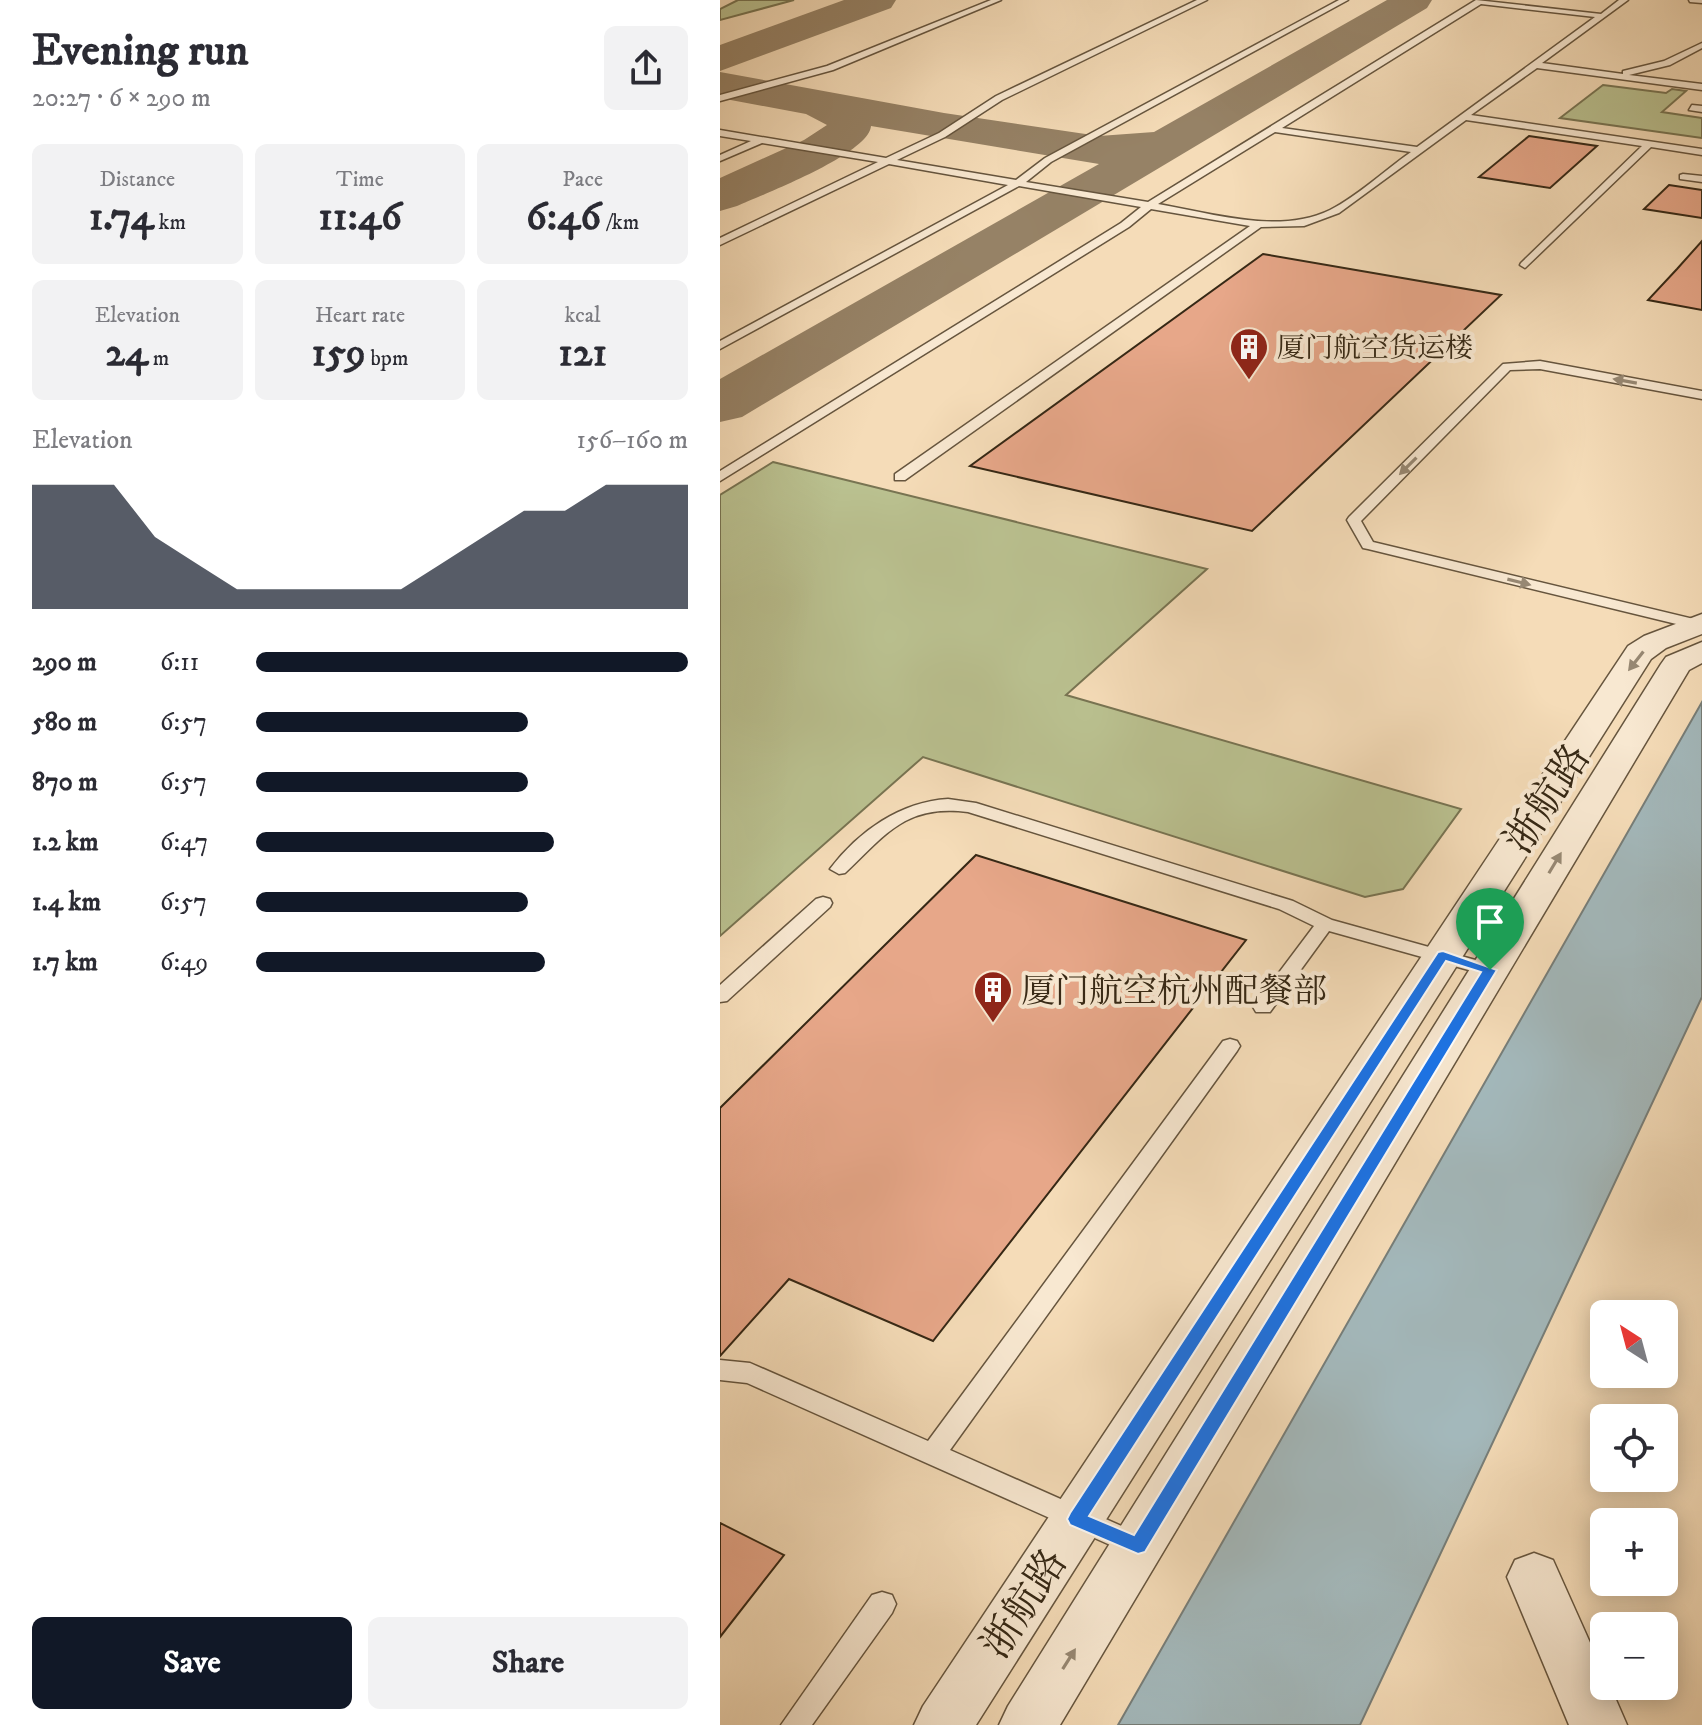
<!DOCTYPE html>
<html lang="en">
<head>
<meta charset="utf-8">
<style>
	body { margin:0; font-family:"IM FELL DW Pica","Noto Serif SC",serif; background:#f2f2f3; color:#2b2b33; height:100vh; display:flex; flex-direction:column; font-size:30px; white-space:nowrap }
	* { box-sizing:border-box; margin:0 }
	p { font-size:26px; color:#7c7c81 }
	.icon { flex:none; width:44px; height:44px; fill:none; stroke:currentColor; stroke-width:2; stroke-linecap:round; stroke-linejoin:round }
	.map { position:relative; flex:1; overflow:hidden }
	.sheet { display:flex; flex-direction:column; background:#fff; width:720px }
	.sheet>* { flex:none }
	.needle { width:52px; rotate:324deg }
	.fabs { position:absolute; left:870px; top:1300px; display:grid; gap:16px }
	.fabs a { display:grid; place-items:center; width:88px; height:88px; border-radius:12px; background:#fff; box-shadow:0 4px 20px #0003; font-size:40px }
	.pin { position:absolute; display:grid; place-items:center; width:68px; height:68px; color:#fff; margin:-82px -34px; border-radius:50% 50% 50% 0; rotate:-45deg; box-shadow:0 0 8px #0007 }
	.pin .icon { rotate:45deg }
	.round { display:grid; place-items:center; flex:none; width:84px; height:84px; border-radius:12px; background:#f2f2f3 }
	.headline { display:flex; align-items:center; justify-content:space-between; height:136px; padding:0 32px }
	h1 { font-size:44px; font-weight:700; line-height:60px }
	.metrics { display:grid; grid-template-columns:repeat(3,1fr); gap:12px; height:136px; padding:8px 32px }
	.metrics div { display:grid; align-content:center; border-radius:12px; background:#f2f2f3; text-align:center }
	.metrics b { font-size:40px; font-weight:700 }
	.metrics small { font-size:22px; font-weight:400 }
	.metrics p { font-size:22px }
	.chart { height:224px; padding:16px 32px }
	.chart p { display:flex; justify-content:space-between }
	.chart svg { width:100%; height:144px; margin-top:8px; fill:#111827; opacity:.7 }
	.button { display:flex; gap:16px; margin-top:auto; padding:16px 32px }
	.button a { flex:1; height:92px; border-radius:12px; background:#111827; color:#fff; font-size:32px; font-weight:700; line-height:92px; text-align:center }
	.button a+a { background:#f2f2f3; color:#2b2b33 }
	ul { padding:0 32px; list-style:none; font-size:26px }
	li { display:grid; grid-template-columns:128px 96px 1fr; align-items:center; height:60px }
	li i { height:20px; border-radius:10px; background:#111827 }
	main { display:flex; flex:1; min-height:0 }
	.map>svg:first-child { display:block }
	.green { fill:#bac190; stroke:#787452; stroke-width:2 }
	.water { fill:#a3b8bb; stroke:#777e79; stroke-width:2 }
	.lines { fill:none; stroke-linecap:round; stroke-linejoin:round }
	.taxiway { fill:#968266; fill-rule:evenodd }
	.building { fill:#e7a789; stroke:#362815; stroke-width:2 }
	.service-casing { stroke:#66553e; stroke-width:3 }
	.minor-casing { stroke:#66553e; stroke-width:3 }
	.service { fill:#f8e8d1; fill-rule:evenodd }
	.minor { fill:#f8e8d1; fill-rule:evenodd }
	.oneway { fill:#978873 }
	.route { fill:#1a73e8; stroke:#fff; stroke-width:2; fill-rule:evenodd }
	.labels { text-anchor:middle; stroke-width:8; stroke-linejoin:round; paint-order:stroke }
	.far-poi-label { font-size:28px; fill:#362815; stroke:#f8e8d1; text-anchor:start }
	.poi-label { font-size:34px; fill:#362815; stroke:#f8e8d1; text-anchor:start }
	.near-street-label { font-size:40px; fill:#362815; stroke:#f8e8d1 }
</style>
</head>
<body>
<main>
<section class="sheet">
<div class="headline"><div><h1>Evening run</h1><p>20:27 · 6 × 290 m</p></div><a class="round"><svg class="icon" aria-label="share" viewBox="0 0 24 24"><path d="M12 15V3M7 8l5-5 5 5M5 13v7h14v-7"/></svg></a></div>
<div class="metrics">
<div><p>Distance</p><b>1.74<small> km</small></b></div>
<div><p>Time</p><b>11:46</b></div>
<div><p>Pace</p><b>6:46<small> /km</small></b></div>
</div>
<div class="metrics">
<div><p>Elevation</p><b>24<small> m</small></b></div>
<div><p>Heart rate</p><b>159<small> bpm</small></b></div>
<div><p>kcal</p><b>121</b></div>
</div>
<div class="chart"><p><span>Elevation</span>156–160 m</p>
<svg viewBox="0 0 160 44" preserveAspectRatio="none"><path d="M0 44V6L10 6L20 6L30 22L40 30L50 38L60 38L70 38L80 38L90 38L100 30L110 22L120 14L130 14L140 6L150 6L160 6V44z"/></svg>
</div>
<ul>
<li><b>290 m</b>6:11<i style="width:100%"></i></li>
<li><b>580 m</b>6:57<i style="width:63%"></i></li>
<li><b>870 m</b>6:57<i style="width:63%"></i></li>
<li><b>1.2 km</b>6:47<i style="width:69%"></i></li>
<li><b>1.4 km</b>6:57<i style="width:63%"></i></li>
<li><b>1.7 km</b>6:49<i style="width:67%"></i></li>
</ul>
<div class="button"><a>Save</a><a>Share</a></div>
</section>
<div class="map">
<svg width="982" height="1725" viewBox="0 0 982 1725">
	<rect width="100%" height="100%" fill="#f5dcb8"/>
	<filter id="stains"><feTurbulence type="fractalNoise" baseFrequency=".0025" numOctaves="4"/><feColorMatrix values="0 0 0 0 .2 0 0 0 0 .09 0 0 0 0 .02 0 0 0 .5 -.17"/></filter>
	<radialGradient id="worn" r=".72"><stop offset=".6" stop-color="#630" stop-opacity="0"/><stop offset="1" stop-color="#630" stop-opacity=".3"/></radialGradient>
	<g class="green">
		<polygon points="18,0 74,0 0,20 0,9"/>
		<polygon points="883,85 946,93 952,89 966,91 942,112 982,118 982,138 840,118"/>
		<polygon points="53,462 487,569 346,695 741,809 683,889 645,897 203,757 0,936 0,495"/>
	</g>
	<polygon class="water" points="982,702 982,997 640,1725 398,1725"/>
	<g class="lines">
		<g class="taxiway">
			<polygon points="124,0 176,0 171,8 0,71 0,45"/>
			<path d="M667 0H712L707 8 22 417 0 422V379L379 164 151 126C149 154 44 194 17 206L0 211V178L84 140 107 125 86 114 0 98V72L224 113 379 136 434 132Z"/>
		</g>
	</g>
	<g class="building">
		<polygon points="809,136 877,146 830,188 759,177"/>
		<polygon points="949,185 982,190 982,218 924,209"/>
		<polygon points="982,241 982,310 928,300 957,269"/>
		<polygon points="543,254 781,295 532,531 250,466"/>
		<polygon points="256,855 526,940 213,1341 69,1279 0,1356 0,1108"/>
		<polygon points="0,1523 64,1555 0,1637"/>
	</g>
	<g class="lines">
		<g class="service-casing">
			<g id="service">
				<polygon points="271,0 281,0 113,70 0,101 0,95 107,66"/>
				<path d="M477 0H487L282 100 225 137 177 160 296 180 325 158 619 0H628L331 162 306 182 428 202 756 0 881 14 899 0H908L822 63 903 74V71L944 61 982 43V48L950 65 909 75 982 84V90L817 68 751 115 982 149V155L931 147 805 268 800 265 801 263 922 146 746 120 619 213 584 226 541 227 185 480H175V474L530 226 431 209 409 227 0 481V471L401 223 421 207 299 186 0 349V341L288 185 169 164 0 245V238L158 162 42 143 0 161V155L31 141 0 136V130L166 158 219 133 276 96ZM761 4 875 17 697 147 562 128ZM555 132 691 152C665 170 638 196 610 210 558 235 492 213 438 204Z"/>
				<polygon points="969,0 982,0 982,3 970,2"/>
				<polygon points="972,105 982,106 982,112 969,110"/>
				<polygon points="963,174 982,176 982,182 960,179 960,175"/>
				<polygon points="820,361 982,391 982,399 820,369 790,370 641,521 653,542 982,621 982,627 977,629 648,549 643,548 627,520 629,517 783,364"/>
				<path d="M228 799 256 803 573 901 612 920 777 966 780 970 770 976 609 931 550 1012H536L533 1007 594 926 559 909 248 812C186 804 166 834 125 873L119 874 110 869C139 831 180 802 228 799Z"/>
				<polygon points="103,897 110,899 112,903 110,907 7,1001 0,1002 0,985 96,899"/>
				<polygon points="510,1039 517,1041 520,1046 517,1051 230,1450 424,1536 428,1544 424,1552 415,1556 406,1552 27,1383 0,1380 0,1360 30,1363 208,1441 503,1041"/>
				<polygon points="162,1592 172,1595 176,1604 172,1613 92,1725 61,1725 152,1595"/>
			</g>
		</g>
		<g class="minor-casing">
			<g id="minor">
				<polygon points="982,614 982,634 946,648 931,659 256,1725 194,1725 203,1706 908,646 924,636"/>
				<polygon points="982,642 982,663 969,670 340,1725 279,1725 288,1706 941,664 946,657"/>
				<polygon points="814,1553 833,1560 884,1674 884,1686 890,1686 907,1725 849,1725 787,1577 795,1560"/>
			</g>
		</g>
		<use href="#service" class="service"/>
		<use href="#minor" class="minor"/>
	</g>
	<defs><path id="oneway-solid" d="M-6-.8H1V-3.2L6.5 0L1 3.2V.8H-6Z" transform="scale(2)"/></defs>
	<g class="oneway">
		<use href="#oneway-solid" transform="translate(905 381) rotate(-170)"/>
		<use href="#oneway-solid" transform="translate(688 466) rotate(135)"/>
		<use href="#oneway-solid" transform="translate(799 582) rotate(14)"/>
		<use href="#oneway-solid" transform="translate(916 661) rotate(128)"/>
		<use href="#oneway-solid" transform="translate(835 863) rotate(-59)"/>
		<use href="#oneway-solid" transform="translate(349 1659) rotate(-58)"/>
	</g>
	<path class="route" d="M723 951 777 970 425 1552 418 1554 350 1525 347 1519 350 1513 718 952ZM726 961 761 972 414 1535 369 1516Z"/>
	<defs>
		<g id="building-pin" transform="scale(2)"><path d="M0 17L-7.5 6A9.5 9.5 0 1 1 7.5 6Z" fill="#8f2418" stroke="#f8e8d1"/><path d="M-4-6H4V6H1V3H-1V6H-4ZM-2.5-4.3h1.7v1.8h-1.7ZM.8-4.3h1.7v1.8H.8ZM-2.5-1h1.7V.8h-1.7ZM.8-1h1.7V.8H.8Z" fill="#fff"/></g>
	</defs>
	<g fill-rule="evenodd">
		<use href="#building-pin" x="529" y="347"/>
		<use href="#building-pin" x="273" y="990"/>
	</g>
	<g class="labels">
		<g class="far-poi-label">
			<text x="557" y="357">厦门航空货运楼</text>
		</g>
		<g class="poi-label">
			<text x="301" y="1002">厦门航空杭州配餐部</text>
		</g>
		<g class="near-street-label">
			<text transform="translate(826 798) rotate(-57)" y="14">浙航路</text>
			<text transform="translate(303 1603) rotate(-57)" y="14">浙航路</text>
		</g>
	</g>
	<rect width="100%" height="100%" filter="url(#stains)"/>
	<rect width="100%" height="100%" fill="url(#worn)"/>
</svg>
<div class="fabs">
<a><svg class="needle" viewBox="-14 -14 28 28"><path d="M0-13l5 13h-10z" fill="#e53935"/><path d="M0 13l5-13h-10z" fill="#7c7c81"/></svg></a>
<a><svg class="icon" aria-label="locate" viewBox="0 0 24 24"><circle cx="12" cy="12" r="6"/><path d="M12 2v4M12 18v4M2 12h4M18 12h4"/></svg></a>
<a>+</a>
<a>−</a>
</div>
<div class="pin" style="left:770px;top:970px;background:#1e9e55"><svg class="icon" aria-label="arrive" viewBox="0 0 24 24"><path d="M6 21V4h12l-3 4 3 4H6"/></svg></div>
</div>
</main>
</body>
</html>
